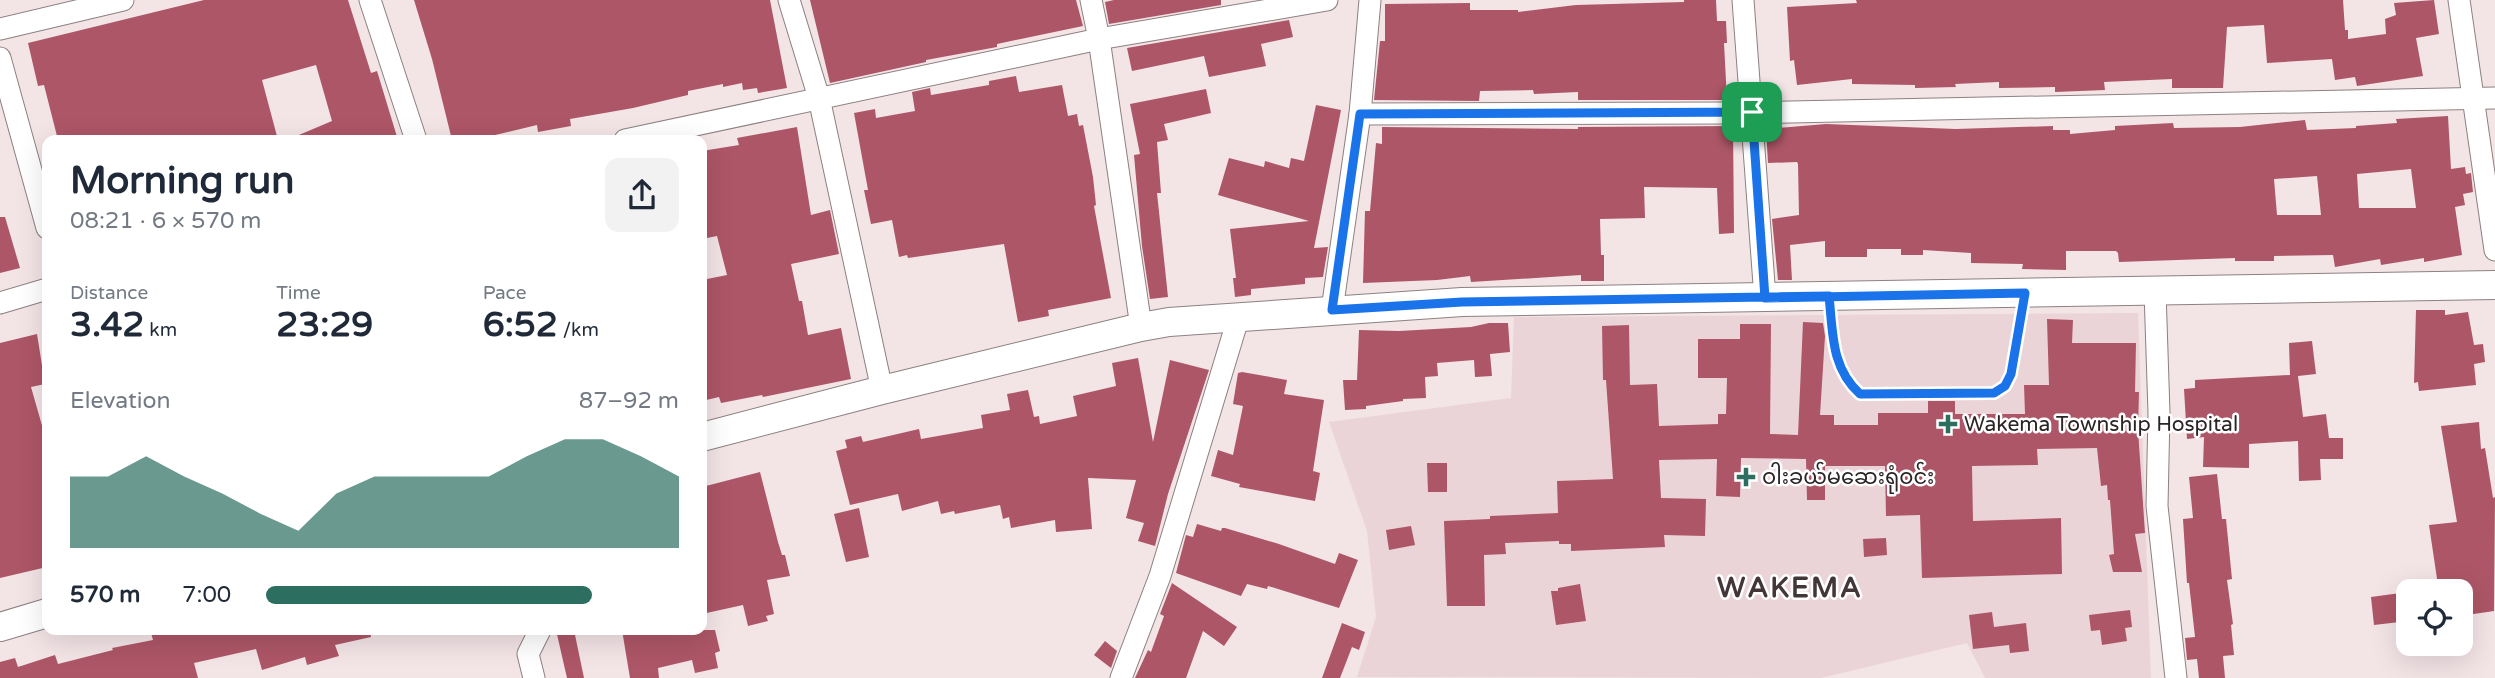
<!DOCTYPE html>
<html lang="en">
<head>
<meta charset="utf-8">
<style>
	body { margin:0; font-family:"Varela Round","Noto Sans Myanmar",sans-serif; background:#f2f2f3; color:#1f2937; height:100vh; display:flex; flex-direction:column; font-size:26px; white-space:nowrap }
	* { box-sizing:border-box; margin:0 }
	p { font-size:23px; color:#747a83 }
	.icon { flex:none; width:38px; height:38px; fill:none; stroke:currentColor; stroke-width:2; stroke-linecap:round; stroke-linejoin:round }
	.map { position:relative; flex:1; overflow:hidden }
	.drawer { position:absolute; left:42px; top:135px; width:665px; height:500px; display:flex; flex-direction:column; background:#fff; border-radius:14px; box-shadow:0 7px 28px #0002 }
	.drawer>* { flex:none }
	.tools { position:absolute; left:2396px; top:579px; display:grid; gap:14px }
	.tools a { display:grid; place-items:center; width:77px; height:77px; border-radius:14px; background:#fff; box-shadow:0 7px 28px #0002; font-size:35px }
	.pin { position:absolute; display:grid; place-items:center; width:60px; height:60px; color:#fff; margin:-30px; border-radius:14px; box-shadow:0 4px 10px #0006 }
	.round { display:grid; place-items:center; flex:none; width:74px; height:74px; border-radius:14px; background:#f2f2f3 }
	.headline { display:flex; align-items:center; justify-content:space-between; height:119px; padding:0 28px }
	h1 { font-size:38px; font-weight:700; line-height:52px }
	.metrics { display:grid; grid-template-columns:repeat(3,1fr); gap:10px; height:119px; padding:7px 28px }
	.metrics div { display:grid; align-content:center }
	.metrics b { font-size:35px; font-weight:700 }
	.metrics small { font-size:19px; font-weight:400 }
	.metrics p { font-size:19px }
	.chart { height:196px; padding:14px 28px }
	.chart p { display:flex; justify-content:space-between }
	.chart svg { width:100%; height:126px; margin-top:7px; fill:#2c6f60; opacity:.7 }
	ul { padding:0 28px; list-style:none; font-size:23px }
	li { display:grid; grid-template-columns:112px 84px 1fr; align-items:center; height:52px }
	li i { height:18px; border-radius:9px; background:#2c6f60 }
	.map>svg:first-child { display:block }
	.built { fill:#ebd4d7 }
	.building { fill:#ad5667; fill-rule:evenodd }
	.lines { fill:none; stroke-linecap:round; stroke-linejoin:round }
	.service-casing { stroke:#8d8081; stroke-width:12 }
	.minor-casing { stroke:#8d8081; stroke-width:23 }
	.tertiary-casing { stroke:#8d8081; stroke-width:30 }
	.service { stroke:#fff; stroke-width:10 }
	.minor { stroke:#fff; stroke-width:21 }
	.tertiary { stroke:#fff; stroke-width:28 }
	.route-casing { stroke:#fff; stroke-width:14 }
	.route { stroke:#1a73e8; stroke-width:9 }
	.poi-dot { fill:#2c6f60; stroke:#fff; stroke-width:2.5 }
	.labels { text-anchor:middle; stroke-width:5; stroke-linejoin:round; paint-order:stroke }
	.poi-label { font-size:21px; fill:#2a2425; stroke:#fff; text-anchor:start }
	.district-label { font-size:28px; font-weight:bold; letter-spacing:2px; fill:#423638; stroke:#fff }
</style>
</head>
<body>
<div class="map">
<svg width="2495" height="678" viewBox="0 0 2495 678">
	<rect width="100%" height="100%" fill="#f3e4e6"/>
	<polygon class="built" points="2138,313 2151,678 1985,678 1967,643 1821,678 1357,677 1376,617 1367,531 1329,422 1511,398 1514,317"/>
	<g class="building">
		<polygon points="204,0 348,0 371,73 377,71 398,140 287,140 332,121 316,65 262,80 278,140 58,140 44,85 38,86 28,43"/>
		<polygon points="414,0 770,0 787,88 758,93 757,88 743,90 742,83 723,87 723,84 688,91 688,95 633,108 570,119 571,126 538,132 537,125 474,140 452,140 432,59"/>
		<polygon points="810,0 1076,0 1083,26 997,44 997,47 926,60 926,62 830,83"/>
		<polygon points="1114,0 1221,0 1221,5 1109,24 1105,2"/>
		<polygon points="1684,0 1716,0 1717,21 1726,21 1727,43 1724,43 1727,100 1578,100 1578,92 1534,94 1533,90 1480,91 1479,101 1374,100 1380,41 1385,41 1385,4 1470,3 1470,10 1518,10 1518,12 1576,5 1684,2"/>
		<polygon points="1856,0 2343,0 2345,30 2348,30 2348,39 2386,34 2385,19 2396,15 2394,3 2434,0 2439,34 2416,38 2423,76 2357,86 2355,77 2335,80 2332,59 2267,63 2264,25 2227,27 2223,88 2172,88 2172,79 2104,82 2105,90 2055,92 2055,87 1999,88 1999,82 1955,84 1956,87 1915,88 1915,85 1852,84 1852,79 1797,85 1794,60 1790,61 1787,7 1857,3"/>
		<polygon points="1289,20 1293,37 1261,44 1266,66 1209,77 1204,56 1132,71 1127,48"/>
		<polygon points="1016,76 1019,92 1062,85 1068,116 1077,114 1079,126 1083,125 1093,177 1096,205 1094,206 1111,298 1048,310 1049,316 1018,322 1004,244 908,258 907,255 899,257 892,220 871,224 864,190 868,190 854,113 875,109 876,118 915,111 912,92 930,88 931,95 989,85 989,81"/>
		<polygon points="1206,89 1211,113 1164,124 1168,140 1157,142 1161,193 1157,193 1168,297 1150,299 1142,246 1134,155 1140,154 1130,104"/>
		<polygon points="1316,105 1341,110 1314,248 1328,247 1323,277 1305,278 1305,284 1251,289 1251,295 1235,297 1233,278 1236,278 1230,229 1309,221 1218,195 1229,158 1264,167 1265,161 1289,168 1291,158 1304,161"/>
		<path d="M2448 116 2451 169 2465 167 2466 174 2471 173 2473 192 2463 194 2465 205 2455 207 2462 255 2424 262V258L2381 265 2380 259 2335 267 2333 255 2274 256V261H2235V258L2119 262 2118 253 2116 251H2066V270L2022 269 2023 264 1971 263V253L1923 250V255H1901V249H1867V257H1825V241L1790 245 1792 280H1778L1772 219 1799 215 1798 164 1797 162 1768 163 1766 129 1826 124 1956 129 2053 126V130H2070V134L2115 130V126L2173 123 2174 128 2240 127 2305 120 2307 130 2356 128V126L2397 123 2396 119ZM2411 169 2416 208H2359L2357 174ZM2317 176 2321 215H2277L2274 179Z"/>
		<polygon points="1733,126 1734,233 1719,234 1717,188 1644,187 1645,218 1600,219 1601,255 1604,255 1604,281 1581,281 1581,275 1471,282 1470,276 1437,280 1363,283 1365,211 1370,211 1376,143 1382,144 1382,127 1578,129 1578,127"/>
		<polygon points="797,127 811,215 830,210 839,254 791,264 799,301 802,301 808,335 841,328 851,379 763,397 762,395 721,403 719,397 702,401 702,280 727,275 717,236 702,239 702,151 739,145 737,138"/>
		<polygon points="0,217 5,217 20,268 0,273"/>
		<polygon points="2416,310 2445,310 2445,315 2468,312 2474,345 2483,344 2485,362 2474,364 2476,385 2419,391 2418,382 2414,383"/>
		<polygon points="2047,319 2073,320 2072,343 2136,343 2135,392 2139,392 2138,430 2145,533 2135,534 2142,572 2113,572 2109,555 2114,554 2110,500 2108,500 2107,485 2101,486 2097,448 2037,449 2038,465 1972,466 1973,521 2061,518 2062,574 1922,578 1920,515 1886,516 1885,466 1825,466 1825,500 1807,500 1806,459 1741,458 1740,497 1716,496 1717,459 1659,460 1661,498 1706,499 1705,536 1664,535 1665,547 1571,551 1571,544 1559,544 1559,541 1505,543 1506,554 1484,555 1485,606 1447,606 1444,521 1490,519 1490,516 1558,513 1557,481 1613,479 1606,380 1603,380 1602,326 1629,325 1630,385 1657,384 1659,426 1718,424 1718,414 1726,414 1727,378 1698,378 1698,339 1740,339 1740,324 1771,324 1770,434 1798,435 1803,322 1823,323 1825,336 1820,415 1834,415 1834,425 1878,425 1878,413 1928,413 1928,401 1955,401 1955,414 2025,414 2024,385 2049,385"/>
		<polygon points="1489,323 1508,323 1510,352 1490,354 1492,376 1475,377 1474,360 1437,363 1438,376 1425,377 1426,398 1403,399 1403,401 1366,406 1366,409 1345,410 1343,380 1357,380 1359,330 1399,331 1471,327"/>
		<polygon points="37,334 45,384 31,387 47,443 47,567 0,578 0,343"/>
		<polygon points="2312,341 2316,374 2298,376 2303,417 2326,414 2329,438 2343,438 2343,459 2320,459 2321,480 2299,481 2298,441 2249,444 2249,468 2203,467 2204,437 2187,439 2184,389 2195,388 2195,380 2290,375 2289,343"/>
		<polygon points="1138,358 1153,442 1170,360 1209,370 1168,494 1155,546 1138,541 1144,523 1126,518 1136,480 1088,478 1092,529 1056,532 1055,520 1011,528 1009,517 1003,519 1000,505 955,514 954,511 941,514 938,501 902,511 898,494 850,505 836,451 847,448 845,440 861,436 863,442 919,429 921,439 983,428 981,415 1010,410 1007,394 1028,390 1034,417 1039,416 1040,424 1077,416 1073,396 1116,386 1112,363"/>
		<polygon points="1242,372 1287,380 1284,394 1324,400 1313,471 1320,473 1315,501 1239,487 1240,484 1211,476 1218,450 1233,455 1243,406 1233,404 1238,373"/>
		<polygon points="2479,422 2481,449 2485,448 2493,498 2495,497 2494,611 2460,616 2460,592 2439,592 2429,525 2457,522 2441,426"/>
		<polygon points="1427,463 1447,463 1447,492 1428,492"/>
		<polygon points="760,472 778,542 782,555 785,555 790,576 767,580 774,614 766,616 768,621 748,626 743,605 702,614 702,487"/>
		<polygon points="2217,474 2222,519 2226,519 2232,579 2227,580 2233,624 2231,625 2234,655 2223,656 2225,678 2199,678 2197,659 2187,660 2185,638 2195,637 2189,583 2187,583 2183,519 2193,518 2189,477"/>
		<polygon points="859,508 869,557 846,562 834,514"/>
		<polygon points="1197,524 1221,531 1222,528 1225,528 1279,544 1335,564 1339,553 1358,560 1339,608 1268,586 1267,589 1247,584 1241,596 1176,573 1186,535 1193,537"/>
		<polygon points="1411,526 1415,545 1389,550 1386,530"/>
		<polygon points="1886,538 1887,555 1864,557 1863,539"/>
		<polygon points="1172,583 1237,627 1224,646 1203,631 1186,678 1135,678 1148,650 1151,652 1164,616 1160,614"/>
		<polygon points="1580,584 1586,621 1556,625 1551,591 1558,591 1558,588"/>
		<polygon points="2408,592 2408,621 2374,625 2371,597"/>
		<polygon points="2130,610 2132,627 2125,628 2127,641 2102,645 2100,630 2091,631 2089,615"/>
		<polygon points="1992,612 1994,627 2026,623 2029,651 2010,653 2009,645 1973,649 1969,615"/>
		<polygon points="1342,623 1365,632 1359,650 1352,647 1340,678 1322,678"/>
		<polygon points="166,630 370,630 371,637 335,645 339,656 307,665 305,657 262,670 256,649 194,663 198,678 0,678 0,662 15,658 18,667 55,655 58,664 113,650 112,648 153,640 151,633"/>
		<polygon points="556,630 574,630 584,678 567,678"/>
		<polygon points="622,630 715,630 720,651 715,653 718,668 695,673 692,660 658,668 659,678 630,678"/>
		<polygon points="1105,641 1117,651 1111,668 1094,655"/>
	</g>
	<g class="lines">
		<g class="service-casing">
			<path id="service" d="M1829 299C1833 336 1831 368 1860 394L1994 393 2005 386 2011 374 2024 295"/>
		</g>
		<g class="minor-casing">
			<g id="minor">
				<polyline points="370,0 416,140"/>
				<polyline points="789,0 819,98 882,390"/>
				<polyline points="1091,0 1099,39 1141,327"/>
				<polyline points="1743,0 1765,298"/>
				<polyline points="2459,0 2495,250"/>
				<polyline points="0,29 123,0"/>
				<polyline points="0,58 47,228"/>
				<polyline points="1360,114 1736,113 2495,98"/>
				<polyline points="625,140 1099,39 1327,0"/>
				<polyline points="2155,291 2159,413 2157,506 2176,678"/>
				<polyline points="0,303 47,289"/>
				<polyline points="1332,310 1360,114 1370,0"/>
				<polyline points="534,678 528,654 540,630"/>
				<polyline points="1121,678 1160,576 1238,319"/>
			</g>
		</g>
		<g class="tertiary-casing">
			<g id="tertiary">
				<polyline points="702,437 882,390 1141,327 1169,322 1462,302 2495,285"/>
				<polyline points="0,627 47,613"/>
			</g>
		</g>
		<use href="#service" class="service"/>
		<use href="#minor" class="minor"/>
		<use href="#tertiary" class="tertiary"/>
	</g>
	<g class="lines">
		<g class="route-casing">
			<path id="route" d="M1752 112 1360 114 1332 310 1462 302 1829 296C1833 333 1831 368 1860 394L1994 393 2005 386 2011 374 2025 293 1765 298 1752 112"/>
		</g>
		<use href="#route" class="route"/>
	</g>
	<g class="poi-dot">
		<path d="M1944.5 413.5h7v7h7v7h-7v7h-7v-7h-7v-7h7z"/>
		<path d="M1742.5 466.5h7v7h7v7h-7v7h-7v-7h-7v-7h7z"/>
	</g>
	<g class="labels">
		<g class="poi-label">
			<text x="1964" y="431">Wakema Township Hospital</text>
			<text x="1762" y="484">ဝါးခယ်မဆေးရုံဝင်း</text>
		</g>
		<g class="district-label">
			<text x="1790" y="597">WAKEMA</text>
		</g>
	</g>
</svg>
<div class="tools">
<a><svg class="icon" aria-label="locate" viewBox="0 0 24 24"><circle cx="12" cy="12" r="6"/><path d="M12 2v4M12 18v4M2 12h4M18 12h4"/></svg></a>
</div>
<div class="pin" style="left:1752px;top:112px;background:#1e9e55"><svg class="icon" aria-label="arrive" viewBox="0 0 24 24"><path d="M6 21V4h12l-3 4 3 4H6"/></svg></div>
<section class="drawer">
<div class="headline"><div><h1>Morning run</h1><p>08:21 · 6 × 570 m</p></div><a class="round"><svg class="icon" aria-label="share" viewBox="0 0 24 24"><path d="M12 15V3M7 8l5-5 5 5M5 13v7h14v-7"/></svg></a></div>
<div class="metrics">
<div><p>Distance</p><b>3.42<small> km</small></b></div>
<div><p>Time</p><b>23:29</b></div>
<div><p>Pace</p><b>6:52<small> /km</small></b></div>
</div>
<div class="chart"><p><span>Elevation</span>87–92 m</p>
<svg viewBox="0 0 160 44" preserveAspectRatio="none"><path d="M0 44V19L10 19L20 12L30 19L40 25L50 32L60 38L70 25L80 19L90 19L100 19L110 19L120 12L130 6L140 6L150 12L160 19V44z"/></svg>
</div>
<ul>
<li><b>570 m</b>7:00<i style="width:79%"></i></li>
</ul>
</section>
</div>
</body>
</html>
